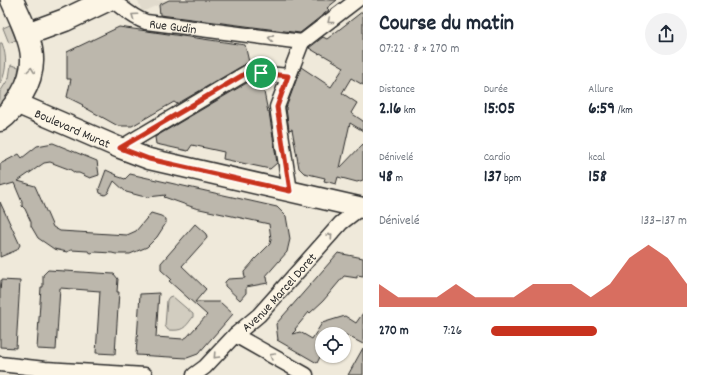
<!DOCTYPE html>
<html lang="fr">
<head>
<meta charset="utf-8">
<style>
	body { margin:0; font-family:Dekko,sans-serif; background:#f2f2f3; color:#1f2937; height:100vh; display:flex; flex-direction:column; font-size:15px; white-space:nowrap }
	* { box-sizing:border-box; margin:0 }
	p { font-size:13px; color:#747a83 }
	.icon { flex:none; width:22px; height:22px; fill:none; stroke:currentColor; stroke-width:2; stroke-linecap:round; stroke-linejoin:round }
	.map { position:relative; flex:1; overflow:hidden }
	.panel { display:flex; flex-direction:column; background:#fff; width:340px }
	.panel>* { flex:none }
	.buttons { position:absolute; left:315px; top:327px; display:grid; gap:8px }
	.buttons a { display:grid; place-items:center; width:36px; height:36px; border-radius:50%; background:#fff; box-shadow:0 1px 3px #0004; font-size:20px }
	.pin { position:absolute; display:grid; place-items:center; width:34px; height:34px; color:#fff; margin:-17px; border:2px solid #fff; border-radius:50%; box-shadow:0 1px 4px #0007 }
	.round { display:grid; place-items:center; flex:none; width:42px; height:42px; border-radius:21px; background:#f2f2f3 }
	.head { display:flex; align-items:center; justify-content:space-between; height:68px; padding:0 16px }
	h1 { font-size:22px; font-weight:800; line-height:30px }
	.metrics { display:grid; grid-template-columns:repeat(3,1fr); gap:6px; height:68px; padding:4px 16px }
	.metrics div { display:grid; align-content:center }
	.metrics b { font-size:17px; font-weight:800 }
	.metrics small { font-size:11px; font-weight:400 }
	.metrics p { font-size:11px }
	.chart { height:112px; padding:8px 16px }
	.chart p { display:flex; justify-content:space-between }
	.chart svg { width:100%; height:72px; margin-top:4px; fill:#c8321e; opacity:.7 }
	ul { padding:0 16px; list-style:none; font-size:13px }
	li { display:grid; grid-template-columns:64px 48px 1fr; align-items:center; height:30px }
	li i { height:10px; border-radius:5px; background:#c8321e }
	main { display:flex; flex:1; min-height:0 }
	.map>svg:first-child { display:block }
	.built { fill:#e0dacc }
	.green { fill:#d2cdc0; stroke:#7e7c76 }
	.building { fill:#bcb7ac; stroke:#2b2b2b }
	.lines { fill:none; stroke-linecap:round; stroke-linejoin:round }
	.minor-casing { stroke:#2b2b2b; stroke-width:17 }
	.secondary-casing { stroke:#2b2b2b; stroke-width:23 }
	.primary-casing { stroke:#2b2b2b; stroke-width:25 }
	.minor { stroke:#fcf5e5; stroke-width:14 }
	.secondary { stroke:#fcf5e5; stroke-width:20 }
	.primary { stroke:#fcf5e5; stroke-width:22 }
	.oneway { stroke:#949088 }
	.route-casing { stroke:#fff; stroke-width:8 }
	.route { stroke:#c8321e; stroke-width:5 }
	.labels { text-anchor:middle; stroke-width:4; stroke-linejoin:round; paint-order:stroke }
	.street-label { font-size:13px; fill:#2b2b2b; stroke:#fcf5e5 }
</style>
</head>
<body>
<main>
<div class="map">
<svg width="363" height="375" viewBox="0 0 363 375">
	<rect width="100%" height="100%" fill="#efe9da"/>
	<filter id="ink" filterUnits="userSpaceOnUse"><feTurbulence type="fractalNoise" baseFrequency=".025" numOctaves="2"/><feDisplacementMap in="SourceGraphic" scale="8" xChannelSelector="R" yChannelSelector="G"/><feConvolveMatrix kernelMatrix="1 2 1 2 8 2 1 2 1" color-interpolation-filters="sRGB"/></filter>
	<g filter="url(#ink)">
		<polygon class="built" points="138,0 169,0 142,12"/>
		<g class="green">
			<polygon points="10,25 16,40 9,43 3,28"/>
			<path d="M0 43H2C7 57 7 69 1 83L0 82Z"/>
			<path d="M11 65 19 67C16 85 12 93 0 106V92L9 78Z"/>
			<path d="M172 296 193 314V317C184 329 183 331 168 330L165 326 167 300 169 297Z"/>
		</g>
		<g class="building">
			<polygon points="169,0 337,0 327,8 329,10 300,33 160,15 159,5"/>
			<polygon points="363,11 363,85 351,78 342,93 357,103 351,113 363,121 363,131 350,123 340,168 363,144 363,180 357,182 338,177 336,184 324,181 325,178 304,173 299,168 292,129 289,130 286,108 301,67 331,87 344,67 320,53 319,54 309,48 323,37 327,39"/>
			<polygon points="119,27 245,45 249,62 177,104 174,102 132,126 118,126 82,106 83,105 67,97 71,79 67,79 67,52"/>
			<polygon points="250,81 255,81 263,87 268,112 269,112 277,163 270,169 223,159 224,152 192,145 188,151 156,144 155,137"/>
			<polygon points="53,143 97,161 99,175 90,178 79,173 75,173 71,170 50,162 44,163 18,181 35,186 53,227 60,231 127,235 136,231 151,213 161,216 166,219 166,223 157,237 147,247 130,254 116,254 112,253 95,252 91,253 88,251 71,250 67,252 54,249 38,238 31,226 31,222 25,209 22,206 22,202 14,183 0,187 0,164 19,154 22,158 37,146"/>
			<polygon points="106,170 117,175 116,176 125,179 130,174 277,207 286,216 290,239 287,252 265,277 267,277 268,283 246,287 246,293 240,300 225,286 225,282 228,279 245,278 244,272 252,263 254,260 270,244 271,239 269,224 195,208 164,197 166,195 148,197 141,196 126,192 114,181 108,193 105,195 100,193 99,189"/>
			<polygon points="0,202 20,245 17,250 0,257"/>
			<polygon points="195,224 206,234 207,238 182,266 206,289 195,302 220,302 233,314 198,354 187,358 136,355 140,294 159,293 156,337 183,339 187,337 207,315 169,281 171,279 161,270 161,263"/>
			<polygon points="338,253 363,258 363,276 357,275 357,278 344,276 323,301 310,313 309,312 295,329 296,330 292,334 300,332 312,339 322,323 345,316 356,323 363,313 363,344 344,334 322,334 322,353 317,363 277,340 278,340 276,324"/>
			<polygon points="48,270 114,274 118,279 117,292 119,292 115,354 96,353 100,291 60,288 56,350 37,349 41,287 43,287 43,275"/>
			<polygon points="1,280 20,281 16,348 0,347 0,292"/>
			<polygon points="363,348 363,375 348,375"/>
		</g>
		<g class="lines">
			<g class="minor-casing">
				<g id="minor">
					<path id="s1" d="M112 0C123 8 133 18 146 22L302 42"/>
					<polyline points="302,42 357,0"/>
					<polyline points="120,148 248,72 288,76"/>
					<polyline points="290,191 277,107 302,42"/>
					<polyline points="235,335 306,375"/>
					<polyline points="0,364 45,369 145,375"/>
					<path id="s2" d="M194 375 205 367 235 335 259 315 341 223 363 206"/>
				</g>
			</g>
			<g class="secondary-casing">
				<g id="secondary">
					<path id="s3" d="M16 103 120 148 149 159 363 208"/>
				</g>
			</g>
			<g class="primary-casing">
				<g id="primary">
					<polyline points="27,34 65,20 107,0"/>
					<path d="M0 120C10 113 16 104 22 94 43 59 27 34 12 0"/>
				</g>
			</g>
			<use href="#minor" class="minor"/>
			<use href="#secondary" class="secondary"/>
			<use href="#primary" class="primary"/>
		</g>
		<defs><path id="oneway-chevron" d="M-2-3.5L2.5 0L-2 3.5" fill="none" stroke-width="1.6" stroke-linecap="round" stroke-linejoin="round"/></defs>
		<g class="oneway">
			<use href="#oneway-chevron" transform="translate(134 16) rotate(-145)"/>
			<use href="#oneway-chevron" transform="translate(330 21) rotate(141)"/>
			<use href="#oneway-chevron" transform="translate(271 38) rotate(-173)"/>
			<use href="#oneway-chevron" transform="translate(31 70) rotate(-82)"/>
			<use href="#oneway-chevron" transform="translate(330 236) rotate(-48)"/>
			<use href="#oneway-chevron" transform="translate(216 356) rotate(133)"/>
			<use href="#oneway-chevron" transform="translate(272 356) rotate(-150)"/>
		</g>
	</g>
	<g class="lines" filter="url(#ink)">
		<g class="route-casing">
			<polygon id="route" points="248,72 288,76 277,107 290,191 149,159 120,148"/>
		</g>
		<use href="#route" class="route"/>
	</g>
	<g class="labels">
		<g class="street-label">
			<text dy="5" stroke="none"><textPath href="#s1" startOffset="68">Rue Gudin</textPath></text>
			<text dy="5" stroke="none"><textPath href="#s3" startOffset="62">Boulevard Murat</textPath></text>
			<text dy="5" stroke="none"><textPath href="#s2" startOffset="119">Avenue Marcel Doret</textPath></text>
		</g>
	</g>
</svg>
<div class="buttons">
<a><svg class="icon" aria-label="locate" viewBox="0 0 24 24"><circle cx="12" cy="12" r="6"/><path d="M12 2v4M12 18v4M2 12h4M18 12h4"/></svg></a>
</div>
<div class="pin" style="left:261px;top:73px;background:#1e9e55"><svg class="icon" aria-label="arrive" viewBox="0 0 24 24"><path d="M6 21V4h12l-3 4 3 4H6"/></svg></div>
</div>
<section class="panel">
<div class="head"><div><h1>Course du matin</h1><p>07:22 · 8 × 270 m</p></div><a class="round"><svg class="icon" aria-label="share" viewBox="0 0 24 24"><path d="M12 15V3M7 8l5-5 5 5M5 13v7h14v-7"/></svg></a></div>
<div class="metrics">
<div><p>Distance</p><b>2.16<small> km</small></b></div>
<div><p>Durée</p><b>15:05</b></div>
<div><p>Allure</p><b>6:59<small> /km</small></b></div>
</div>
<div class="metrics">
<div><p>Dénivelé</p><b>48<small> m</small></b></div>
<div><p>Cardio</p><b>137<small> bpm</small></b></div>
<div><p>kcal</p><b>158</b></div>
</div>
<div class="chart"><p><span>Dénivelé</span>133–137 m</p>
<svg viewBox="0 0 160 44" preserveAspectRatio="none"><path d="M0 44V30L10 38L20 38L30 38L40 30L50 38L60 38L70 38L80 30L90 30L100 30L110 38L120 30L130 14L140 6L150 14L160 30V44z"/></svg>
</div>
<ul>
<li><b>270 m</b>7:26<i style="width:54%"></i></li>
</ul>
</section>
</main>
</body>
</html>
